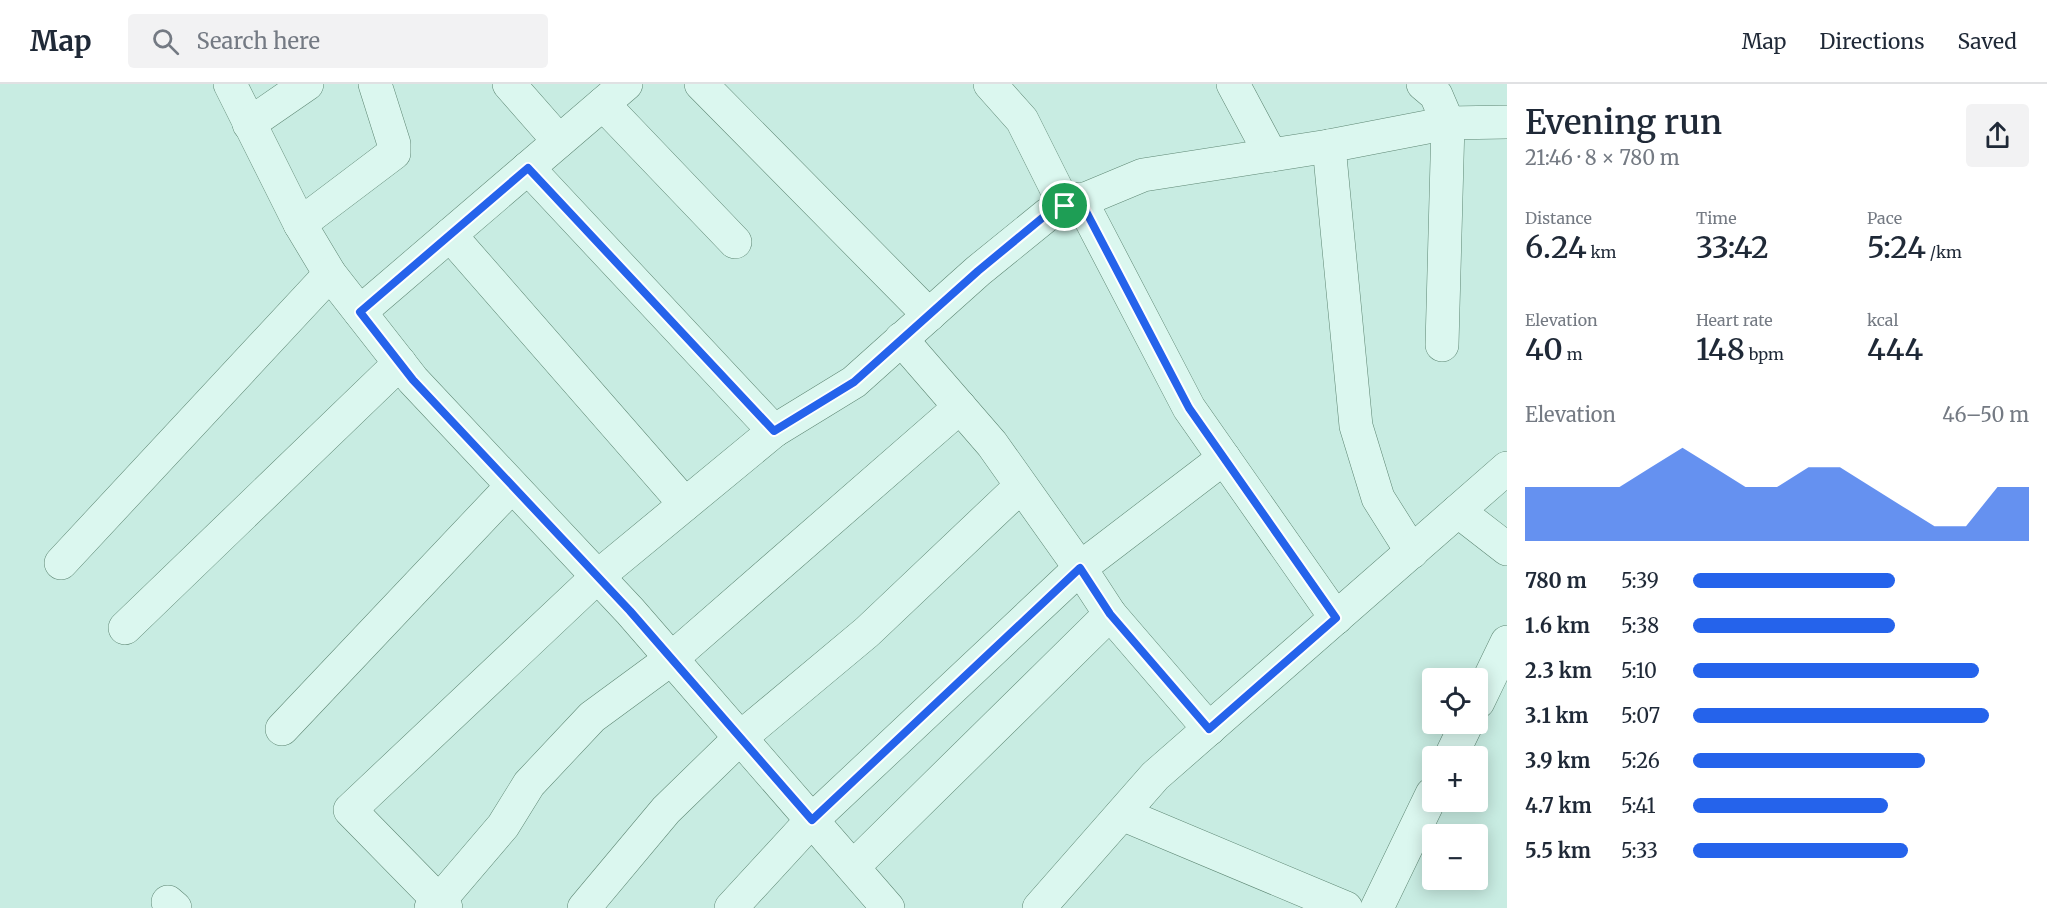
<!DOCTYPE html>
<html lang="en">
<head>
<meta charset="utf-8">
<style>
	body { margin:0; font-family:Merriweather,serif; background:#f2f2f3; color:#1f2937; height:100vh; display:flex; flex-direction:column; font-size:22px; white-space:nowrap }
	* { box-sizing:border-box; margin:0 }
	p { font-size:20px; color:#747a83 }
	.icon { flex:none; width:33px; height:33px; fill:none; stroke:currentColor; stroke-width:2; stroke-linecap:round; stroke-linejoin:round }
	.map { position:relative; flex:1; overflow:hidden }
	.sheet { display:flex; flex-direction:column; background:#fff; width:540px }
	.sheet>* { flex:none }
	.tools { position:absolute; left:1422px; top:584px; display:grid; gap:12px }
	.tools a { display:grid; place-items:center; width:66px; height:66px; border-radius:6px; background:#fff; box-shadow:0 3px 15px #0003; font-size:30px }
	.pin { position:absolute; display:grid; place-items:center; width:51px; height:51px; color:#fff; margin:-26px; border:3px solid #fff; border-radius:50%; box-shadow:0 2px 6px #0007 }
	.round { display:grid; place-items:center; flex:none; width:63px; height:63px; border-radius:6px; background:#f2f2f3 }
	.headline { display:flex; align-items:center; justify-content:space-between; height:102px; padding:0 18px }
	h1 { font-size:33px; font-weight:600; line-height:45px }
	.metrics { display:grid; grid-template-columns:repeat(3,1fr); gap:9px; height:102px; padding:6px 18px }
	.metrics div { display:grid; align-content:center }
	.metrics b { font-size:30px; font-weight:600 }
	.metrics small { font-size:16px; font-weight:400 }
	.metrics p { font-size:16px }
	.chart { height:168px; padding:12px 18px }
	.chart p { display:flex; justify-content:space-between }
	.chart svg { width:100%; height:108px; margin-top:6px; fill:#2563eb; opacity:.7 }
	ul { padding:0 18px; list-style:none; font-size:20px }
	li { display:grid; grid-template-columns:96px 72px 1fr; align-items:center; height:45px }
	li i { height:15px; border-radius:8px; background:#2563eb }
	header { display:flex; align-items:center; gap:36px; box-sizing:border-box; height:84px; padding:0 30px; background:#fff; border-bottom:2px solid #e0e1e3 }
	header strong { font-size:28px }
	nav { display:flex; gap:33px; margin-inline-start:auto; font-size:21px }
	.search { width:420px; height:54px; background:#f2f2f3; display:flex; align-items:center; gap:15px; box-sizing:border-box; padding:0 21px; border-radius:6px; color:#747a83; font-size:22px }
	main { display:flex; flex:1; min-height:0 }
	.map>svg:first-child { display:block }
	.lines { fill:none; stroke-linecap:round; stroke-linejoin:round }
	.minor-casing { stroke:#5e8774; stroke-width:34 }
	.minor { stroke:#dbf7ef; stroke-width:33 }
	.route-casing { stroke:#fff; stroke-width:12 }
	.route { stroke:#2563eb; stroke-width:8 }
</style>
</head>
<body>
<header>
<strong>Map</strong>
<div class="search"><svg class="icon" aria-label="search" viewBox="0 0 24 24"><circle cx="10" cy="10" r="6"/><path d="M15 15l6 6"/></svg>Search here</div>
<nav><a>Map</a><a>Directions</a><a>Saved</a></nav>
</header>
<main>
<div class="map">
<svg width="1507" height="824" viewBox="0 0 1507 824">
	<rect width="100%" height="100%" fill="#c8ece2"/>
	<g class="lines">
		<g class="minor-casing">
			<g id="minor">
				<polyline points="230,0 300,140 330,190 413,296 630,527 888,824"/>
				<polyline points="509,0 559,57"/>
				<polyline points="701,0 929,231"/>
				<polyline points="990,0 1022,36 1065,122"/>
				<polyline points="1233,0 1271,71"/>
				<polyline points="1423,0 1436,11 1448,39 1442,261"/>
				<polyline points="603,20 735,158"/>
				<polyline points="249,40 307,0"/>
				<polyline points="1329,62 1356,342 1378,414 1412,468"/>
				<polyline points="528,84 774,347"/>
				<polyline points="1080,115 1189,324 1336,534"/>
				<polyline points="300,140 394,69 394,60 375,0"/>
				<polyline points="450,151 685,420"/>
				<polyline points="360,228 626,0"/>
				<polyline points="901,255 992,360 1080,484 1110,530 1209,645"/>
				<polyline points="1458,427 1507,465"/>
				<polyline points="61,479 330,190"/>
				<polyline points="125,544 400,279"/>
				<polyline points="1478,618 1507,558"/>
				<polyline points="282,645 512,402"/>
				<polyline points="1451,672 1467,639"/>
				<polyline points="1122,730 1346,824"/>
				<polyline points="853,783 1110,530"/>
				<polyline points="168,818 175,824"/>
				<polyline points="431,824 439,817 503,742 529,700 592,633 671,575 960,323"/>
				<polyline points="446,824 350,726 597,493 774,347 854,298 978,187 1047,131 1143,91 1329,62 1448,39 1507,38"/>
				<polyline points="584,824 666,726 740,654 867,548 1021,402"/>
				<polyline points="731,824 812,736 1080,484 1224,374"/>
				<polyline points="1039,824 1155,692 1507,384"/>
				<polyline points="1377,824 1432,710"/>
			</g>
		</g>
		<use href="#minor" class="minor"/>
	</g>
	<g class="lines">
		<g class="route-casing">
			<polygon id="route" points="528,84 774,347 854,298 978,187 1047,130 1080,116 1189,324 1336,534 1209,645 1110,530 1080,484 812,736 630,527 413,296 360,228"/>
		</g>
		<use href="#route" class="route"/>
	</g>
</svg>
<div class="tools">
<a><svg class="icon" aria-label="locate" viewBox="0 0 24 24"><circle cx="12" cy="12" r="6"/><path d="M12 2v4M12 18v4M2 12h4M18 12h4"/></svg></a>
<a>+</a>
<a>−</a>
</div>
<div class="pin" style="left:1065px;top:122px;background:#1e9e55"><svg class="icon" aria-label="arrive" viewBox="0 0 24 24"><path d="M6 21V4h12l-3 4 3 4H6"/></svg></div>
</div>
<section class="sheet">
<div class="headline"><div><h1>Evening run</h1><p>21:46 · 8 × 780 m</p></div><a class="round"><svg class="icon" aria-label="share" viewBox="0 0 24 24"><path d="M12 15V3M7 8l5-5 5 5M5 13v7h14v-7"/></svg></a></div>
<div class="metrics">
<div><p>Distance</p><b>6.24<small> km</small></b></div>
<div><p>Time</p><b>33:42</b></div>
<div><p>Pace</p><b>5:24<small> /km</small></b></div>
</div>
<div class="metrics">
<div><p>Elevation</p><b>40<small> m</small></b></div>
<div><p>Heart rate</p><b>148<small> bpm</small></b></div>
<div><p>kcal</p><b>444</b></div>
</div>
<div class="chart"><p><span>Elevation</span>46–50 m</p>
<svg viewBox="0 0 160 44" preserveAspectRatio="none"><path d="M0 44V22L10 22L20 22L30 22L40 14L50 6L60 14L70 22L80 22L90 14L100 14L110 22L120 30L130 38L140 38L150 22L160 22V44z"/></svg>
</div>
<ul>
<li><b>780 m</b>5:39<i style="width:60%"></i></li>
<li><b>1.6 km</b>5:38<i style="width:60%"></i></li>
<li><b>2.3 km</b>5:10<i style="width:85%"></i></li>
<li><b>3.1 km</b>5:07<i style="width:88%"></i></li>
<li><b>3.9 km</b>5:26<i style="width:69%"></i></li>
<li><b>4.7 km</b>5:41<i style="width:58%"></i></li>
<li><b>5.5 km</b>5:33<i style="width:64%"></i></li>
</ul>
</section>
</main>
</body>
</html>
